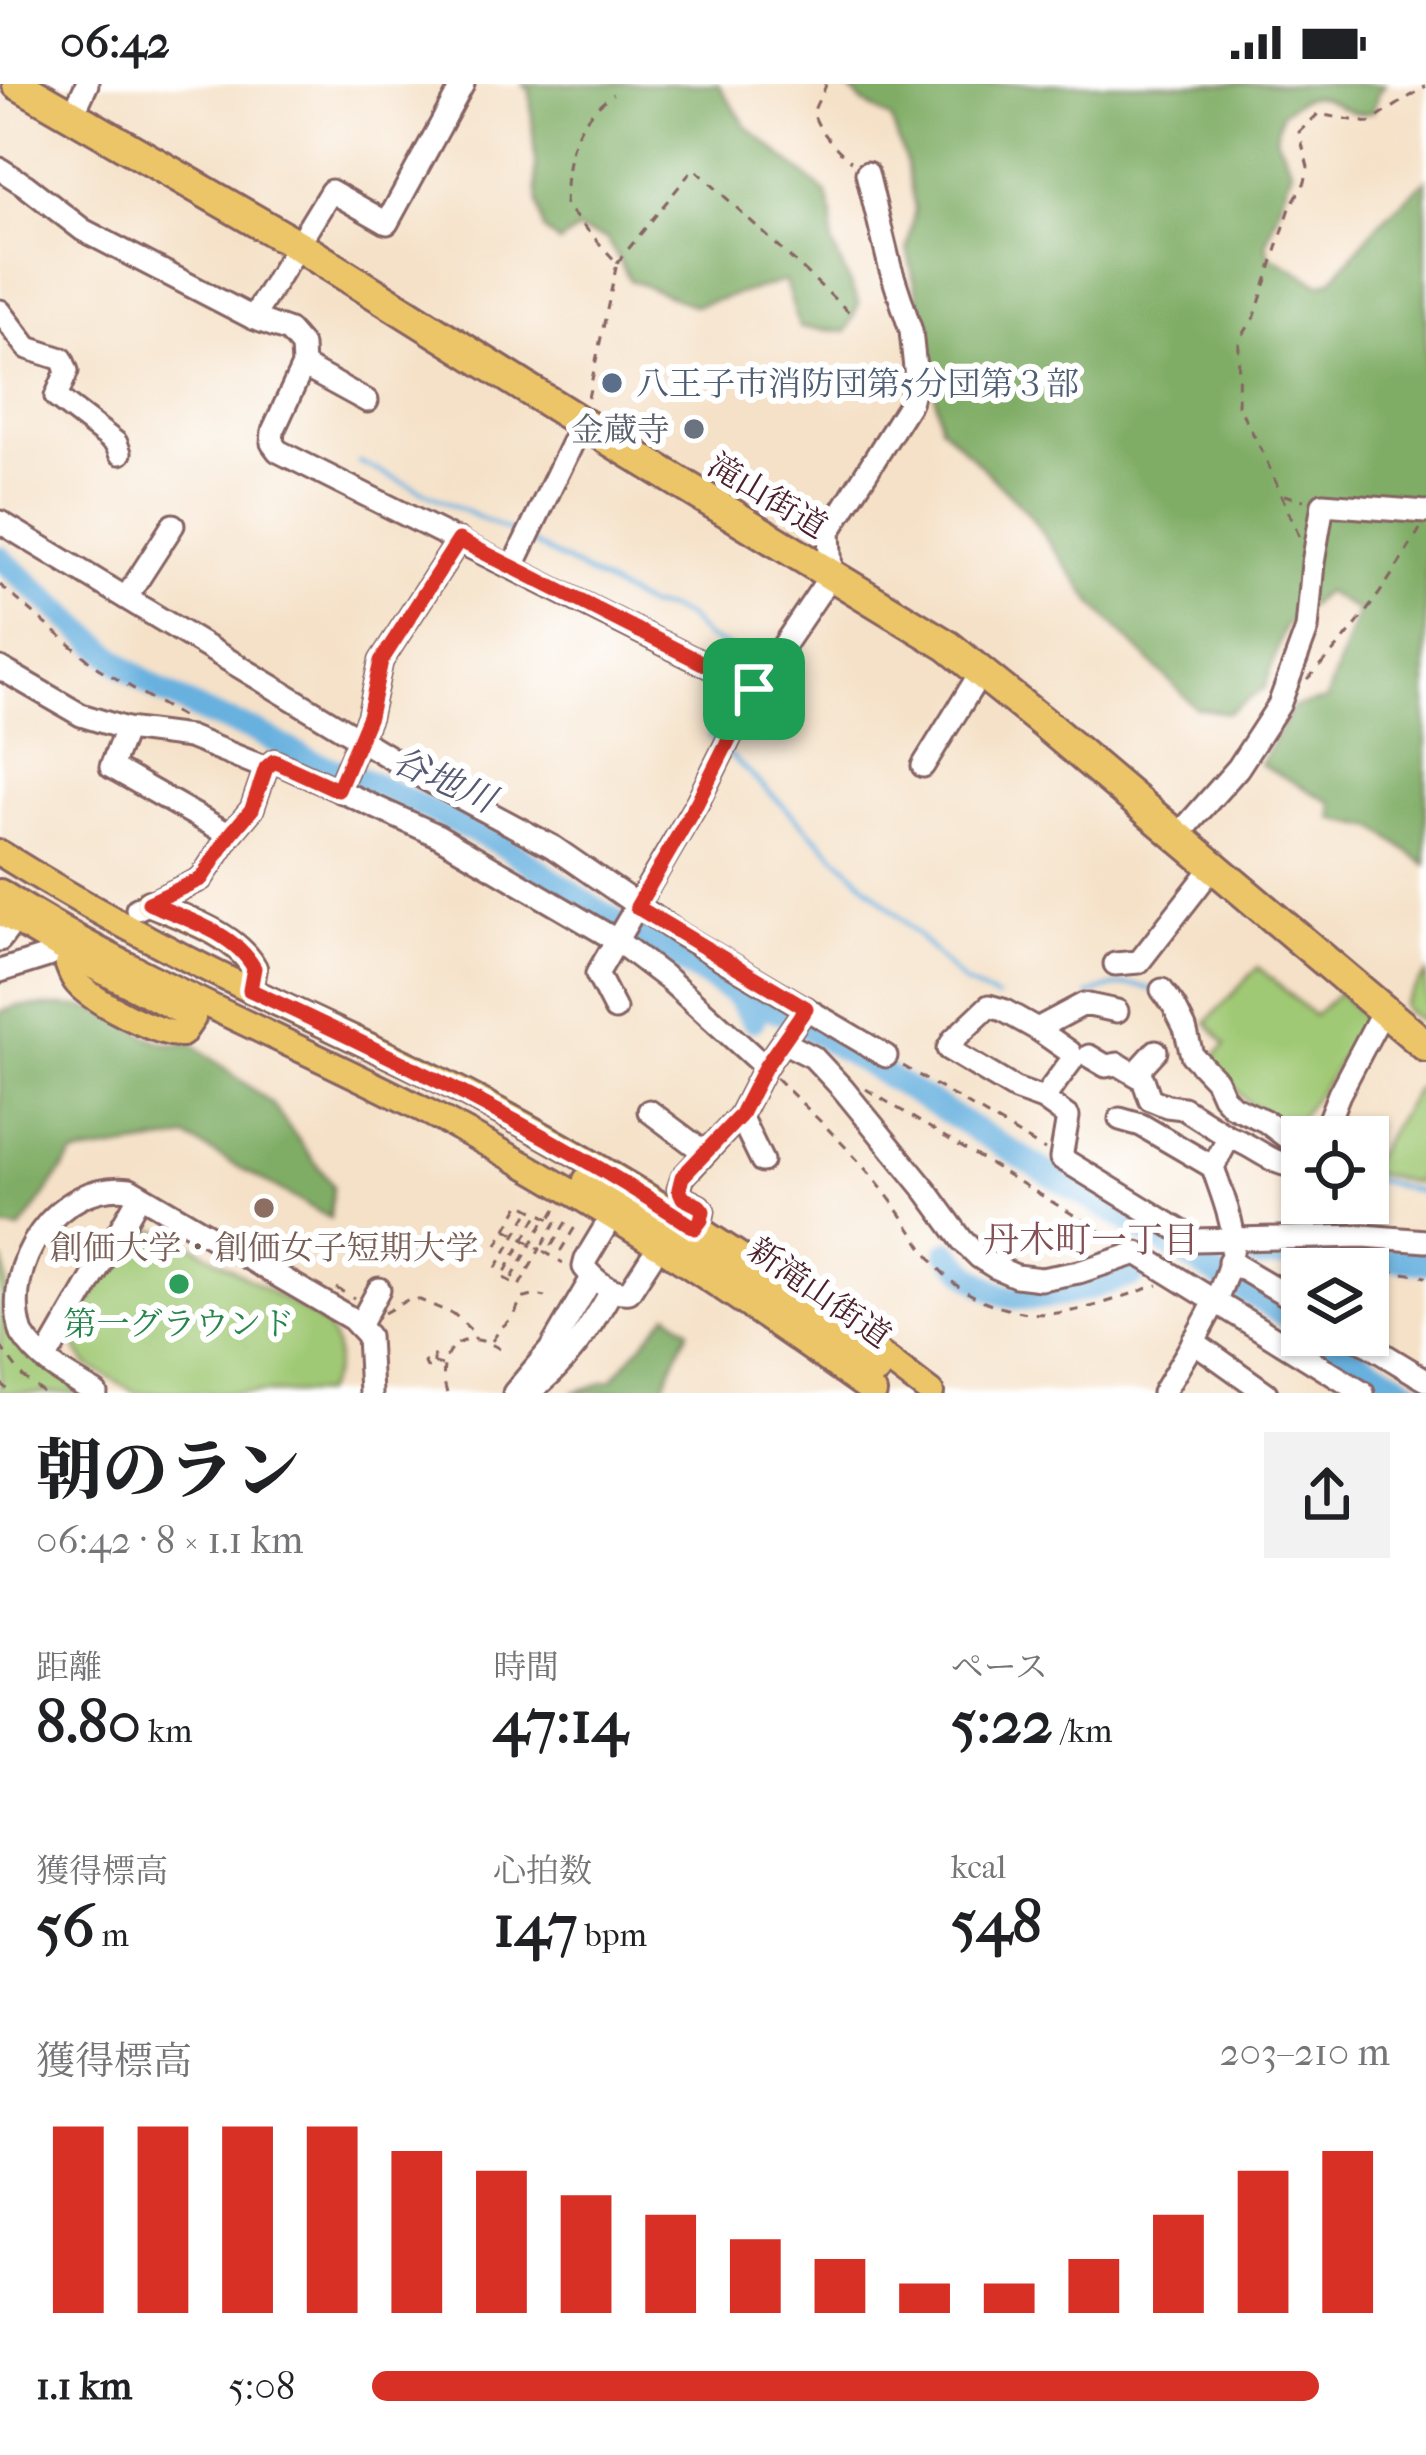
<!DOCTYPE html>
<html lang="ja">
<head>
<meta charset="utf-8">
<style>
	body { margin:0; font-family:"IM FELL French Canon","Noto Serif JP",serif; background:#f2f2f2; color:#202124; height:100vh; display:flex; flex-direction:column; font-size:45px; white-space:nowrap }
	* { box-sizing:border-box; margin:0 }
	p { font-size:39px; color:#757577 }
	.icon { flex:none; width:66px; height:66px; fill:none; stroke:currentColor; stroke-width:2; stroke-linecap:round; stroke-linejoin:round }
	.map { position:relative; height:1309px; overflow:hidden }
	.drawer { display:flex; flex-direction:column; background:#fff; flex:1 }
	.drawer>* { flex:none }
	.fabs { position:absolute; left:1281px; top:1032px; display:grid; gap:24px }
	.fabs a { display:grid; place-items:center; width:108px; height:108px; border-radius:0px; background:#fff; box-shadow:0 3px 9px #0004; font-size:60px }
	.pin { position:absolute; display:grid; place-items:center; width:102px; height:102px; color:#fff; margin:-51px; border-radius:24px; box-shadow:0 6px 18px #0006 }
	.round { display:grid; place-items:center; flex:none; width:126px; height:126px; border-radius:0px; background:#f2f2f2 }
	.overview { display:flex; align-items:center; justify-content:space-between; height:204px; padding:0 36px }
	h1 { font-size:66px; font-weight:800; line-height:90px }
	.metrics { display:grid; grid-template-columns:repeat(3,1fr); gap:18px; height:204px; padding:12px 36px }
	.metrics div { display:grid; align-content:center }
	.metrics b { font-size:60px; font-weight:800 }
	.metrics small { font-size:33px; font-weight:400 }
	.metrics p { font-size:33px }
	.chart { height:336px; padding:24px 36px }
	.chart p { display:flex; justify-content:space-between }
	.chart svg { width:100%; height:216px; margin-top:12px; stroke:#d93025; stroke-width:6 }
	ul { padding:0 36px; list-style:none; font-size:39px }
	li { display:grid; grid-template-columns:192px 144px 1fr; align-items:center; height:90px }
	li i { height:30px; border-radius:15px; background:#d93025 }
	.status { display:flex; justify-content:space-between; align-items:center; height:84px; padding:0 60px; background:#fff; direction:ltr }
	.status svg { height:33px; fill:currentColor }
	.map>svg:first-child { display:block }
	.green { fill:#a0c975; stroke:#757450; stroke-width:3 }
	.forest { fill:#80ad66; stroke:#656648; stroke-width:3 }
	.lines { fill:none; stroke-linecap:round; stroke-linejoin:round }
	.stream { stroke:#67b1df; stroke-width:4.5 }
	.river { stroke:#67b1df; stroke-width:24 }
	.minor-casing { stroke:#866362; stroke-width:27 }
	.major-casing { stroke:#866362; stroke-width:30 }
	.highway-casing { stroke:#866362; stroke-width:36 }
	.path { stroke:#866362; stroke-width:3; stroke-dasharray:9 9; stroke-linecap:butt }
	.minor { stroke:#fff; stroke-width:21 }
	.major { stroke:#edc569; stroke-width:24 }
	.highway { stroke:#edc569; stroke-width:30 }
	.route-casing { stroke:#fff; stroke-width:24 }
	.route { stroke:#d93025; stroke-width:15 }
	.service-dot { fill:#5c6f8a; stroke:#fff; stroke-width:4.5 }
	.worship-dot { fill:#6b7280; stroke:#fff; stroke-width:4.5 }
	.education-dot { fill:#8d6e63; stroke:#fff; stroke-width:4.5 }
	.leisure-dot { fill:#2e9e5b; stroke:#fff; stroke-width:4.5 }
	.labels { text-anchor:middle; stroke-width:12; stroke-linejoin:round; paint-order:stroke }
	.service-label { font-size:33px; fill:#4e5e75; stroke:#fff; text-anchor:start }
	.worship-label { font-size:33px; fill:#5b616d; stroke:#fff; text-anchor:end }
	.street-label { font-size:33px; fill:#4a1f2b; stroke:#fff }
	.education-label { font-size:33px; fill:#785e54; stroke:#fff }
	.leisure-label { font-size:33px; fill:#27864d; stroke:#fff }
	.water-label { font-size:36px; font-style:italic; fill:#565973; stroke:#fff }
	.neighbourhood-label { font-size:36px; fill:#825155; stroke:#fff }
</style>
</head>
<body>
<div class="status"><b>06:42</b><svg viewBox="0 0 49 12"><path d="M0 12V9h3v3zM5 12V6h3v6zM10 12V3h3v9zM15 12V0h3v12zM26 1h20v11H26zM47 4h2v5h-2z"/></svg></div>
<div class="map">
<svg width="1426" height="1309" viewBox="0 0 1426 1309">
	<rect width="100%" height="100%" fill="#fff"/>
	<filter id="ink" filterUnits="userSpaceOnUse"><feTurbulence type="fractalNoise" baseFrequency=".00833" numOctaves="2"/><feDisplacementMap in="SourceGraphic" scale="24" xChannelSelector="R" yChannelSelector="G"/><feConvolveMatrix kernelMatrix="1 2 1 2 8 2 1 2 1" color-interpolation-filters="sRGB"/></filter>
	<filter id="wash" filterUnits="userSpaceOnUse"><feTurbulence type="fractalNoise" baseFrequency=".004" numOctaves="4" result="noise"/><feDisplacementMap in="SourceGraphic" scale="48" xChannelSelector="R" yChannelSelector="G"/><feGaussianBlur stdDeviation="2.7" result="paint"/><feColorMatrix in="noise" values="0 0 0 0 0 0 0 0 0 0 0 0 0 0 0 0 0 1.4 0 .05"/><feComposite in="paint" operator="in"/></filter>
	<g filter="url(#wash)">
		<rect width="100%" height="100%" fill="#f5e1c7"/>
		<g class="green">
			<polygon points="1258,883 1314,932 1339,909 1366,935 1328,996 1291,1046 1246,1017 1211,975 1226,961 1207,938"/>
			<polygon points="1426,890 1426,930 1419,936 1406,927 1403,920"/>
			<polygon points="1417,1004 1426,1011 1426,1081 1415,1099 1368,1088 1368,1083"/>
			<path d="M155 1146 172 1149 323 1239C343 1263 338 1283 323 1309H136L87 1281 77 1266 76 1242 123 1161 139 1150Z"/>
			<polygon points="4,1177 9,1228 83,1309 0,1309 0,1180"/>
		</g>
		<g class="forest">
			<polygon points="523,0 718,0 747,43 827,110 832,132 832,160 859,220 846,248 799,243 785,197 695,222 630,196 607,155 577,146 559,159 544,146 538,119 530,7"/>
			<path d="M845 0H1385L1379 7 1373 27C1348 38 1333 9 1307 14 1298 16 1289 24 1281 29L1276 53 1292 85 1266 159 1269 171 1320 200 1332 196 1378 140 1426 96V781L1376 744 1333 735 1332 719 1260 680 1293 623 1326 616 1358 527 1325 508 1285 542 1265 604 1228 629 1196 624 1095 522 1027 428 940 341 925 245 907 165 915 125 906 78 891 35 862 18Z"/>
			<path d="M19 922C43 923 72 920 95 926 130 936 151 967 191 959L271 1019 333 1102 330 1134 187 1054 73 1071 20 1146 0 1143V928Z"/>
			<polygon points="668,1229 688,1246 660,1309 571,1309 612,1296"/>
		</g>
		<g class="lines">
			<g class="stream">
				<polyline points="359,378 517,451"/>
				<polyline points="532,459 647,522 666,524 687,533 707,554 727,562 745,575 739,587"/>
				<polyline points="720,662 709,651 731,605"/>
				<polyline points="728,669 906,839 964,899 997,914"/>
				<path d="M1088 911C1112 901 1132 897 1156 907"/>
				<polyline points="1368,1094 1426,1109"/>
			</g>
			<g class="river">
				<polyline points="0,474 124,583 159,606 207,630 255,647 311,677 379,702 506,763 588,820 736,911 753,936"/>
				<polyline points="738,912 782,929 1302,1242"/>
				<path d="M948 1168C964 1184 979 1202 1001 1210 1038 1225 1097 1201 1134 1191"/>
				<polyline points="1259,1173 1356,1171 1426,1179"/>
				<polyline points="1317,1251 1415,1309"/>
			</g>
		</g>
	</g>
	<g filter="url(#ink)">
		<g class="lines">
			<g class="minor-casing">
				<g id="minor">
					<polyline points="73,30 87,0"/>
					<polyline points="0,85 25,101 83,146 253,234 289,247 302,262 303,282 273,347 272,359 278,367 754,605"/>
					<polyline points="0,227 28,264 62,275 67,287 56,313 116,359 120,369"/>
					<polyline points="253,234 331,107 387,139 463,0"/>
					<polyline points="303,282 367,317"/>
					<polyline points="0,438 422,693 553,763 678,849 886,972"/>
					<polyline points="513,482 582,339"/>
					<polyline points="126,514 173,441"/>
					<polyline points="0,584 81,631 126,645 189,653 266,684 274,677 437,751 616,856 669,896 765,983"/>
					<polyline points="126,645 111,683 230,751"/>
					<polyline points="923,682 981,588"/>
					<polyline points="338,706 369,632 381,577 459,456"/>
					<polyline points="1177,753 1238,684 1279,621 1307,545 1313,479 1323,420 1426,428"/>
					<polyline points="137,825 201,795 230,751 252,725 266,684"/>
					<polyline points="0,856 14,837"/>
					<polyline points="1115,880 1139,878 1213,783"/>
					<polyline points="0,887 51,871"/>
					<polyline points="1162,906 1174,922 1185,944 1192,971 1216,996 1223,1012 1232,1022 1265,1037 1302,1065"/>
					<polyline points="615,925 597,890 697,719 754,605 831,491 829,448 910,319 916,294 911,247 890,183 867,89"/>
					<polyline points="1117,927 1084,920 1037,945 1003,926 989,922 954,955 948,965 1015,1005 1043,1015 1068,1033 1061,1074 1195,1156 1364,1152 1426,1157"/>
					<polyline points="1037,945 1070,968 1072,976 1043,1015"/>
					<polyline points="783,958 813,973 843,1005 927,1108 962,1156 979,1173 995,1183 1016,1192 1041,1195 1079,1188 1137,1169 1363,1309"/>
					<polyline points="1089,972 1106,982 1118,980 1143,995 1150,1015 1167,1022 1183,1024 1229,1053"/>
					<polyline points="1135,990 1156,967"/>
					<polyline points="649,1027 705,1069"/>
					<polyline points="740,1032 762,1077"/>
					<polyline points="1120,1035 1141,1041 1213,1083"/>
					<polyline points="1322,1053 1339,1010 1377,938 1385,928"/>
					<polyline points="695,1144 701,1137 703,1127 699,1122 683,1114 679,1105 683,1093 740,1032 765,983 806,924"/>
					<path d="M604 1145 586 1175 584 1183C594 1196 611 1210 629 1208L651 1174"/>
					<polyline points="1229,1177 1302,1220"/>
					<polyline points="359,1242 379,1205"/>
					<polyline points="1352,1251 1426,1296"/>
					<polyline points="1193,1257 1266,1309"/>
					<polyline points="45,1276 140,1111"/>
					<path d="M530 1307C565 1282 591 1243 612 1206"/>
					<path d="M96 1309C69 1293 39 1278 22 1250 0 1181 58 1096 130 1105L352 1235 368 1252 371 1309"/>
					<polyline points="514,1309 550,1266 592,1194"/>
					<path d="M1163 1309C1184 1273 1235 1196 1233 1155 1233 1135 1219 1103 1213 1083L1229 1053C1257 1062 1270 1082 1302 1083"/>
				</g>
			</g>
			<g class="major-casing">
				<g id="major">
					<path d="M0 769C80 819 163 864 248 905 314 937 381 966 446 999 617 1087 780 1192 931 1309"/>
					<path d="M0 808C136 895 286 954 428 1028 586 1110 730 1206 874 1309"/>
					<path d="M149 819C182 833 237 851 254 884L250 906"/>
					<polyline points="5,831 89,880 190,932"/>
					<path d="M68 881C71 889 72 893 77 899 92 917 160 952 182 950L193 934"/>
					<polyline points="586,1096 690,1159 877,1288"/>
				</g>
			</g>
			<g class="highway-casing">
				<polyline id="highway" points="18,0 299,162 582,339 948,562 1045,640 1426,962"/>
			</g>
			<g class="path">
				<path d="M826 0C824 10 815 19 814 28 813 41 841 70 851 77"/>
				<polyline points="617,179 694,84 853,232"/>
				<path d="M588 314 617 179 565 121C567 73 571 39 613 10"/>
				<polyline points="1284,411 1304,416"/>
				<polyline points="1299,452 1263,369 1238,321 1239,257 1255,232 1291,121 1305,98 1308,83 1299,48 1318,30 1369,39 1426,2"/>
				<polyline points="0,501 98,584 186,635"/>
				<path d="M1307 595C1353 551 1388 500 1420 445"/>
				<polyline points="903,982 1045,1066"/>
				<path d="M776 994C818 1035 860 1074 895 1122 911 1144 924 1169 943 1189 956 1203 972 1212 989 1219 1051 1244 1099 1220 1158 1201"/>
				<polyline points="866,1005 1115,1156"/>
				<polyline points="556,1125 550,1135 556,1138 540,1165 563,1179"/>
				<polyline points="566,1138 552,1161 561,1166 578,1138"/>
				<path d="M506 1145C518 1152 529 1159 540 1165L519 1202 502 1193 539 1129"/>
				<polyline points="497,1161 521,1119 550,1135"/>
				<polyline points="496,1184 530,1126"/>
				<polyline points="1368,1187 1393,1187 1426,1193"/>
				<polyline points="1282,1188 1302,1188"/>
				<polyline points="512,1194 546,1134"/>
				<polyline points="336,1204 354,1214"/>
				<polyline points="384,1229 409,1215 420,1216 455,1231 475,1250 475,1256"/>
				<polyline points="492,1257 501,1244 514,1232 521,1215 537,1211 545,1213"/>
				<polyline points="0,1262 23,1293 44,1309"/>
				<polyline points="434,1279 434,1272 428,1272 425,1279 428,1285 434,1279 442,1281"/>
				<polyline points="0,1298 10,1309"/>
				<path d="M447 1309C432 1263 468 1239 505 1269"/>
			</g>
			<use href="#minor" class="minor"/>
			<use href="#major" class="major"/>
			<use href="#highway" class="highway"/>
		</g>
	</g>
	<g class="lines" filter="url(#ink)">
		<g class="route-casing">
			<path id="route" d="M459 456 754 605 697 719 637 823 806 924 765 983 740 1032 682 1093 679 1105 683 1114 699 1122 703 1127 701 1136 695 1144C554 1051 403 977 250 906L254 884C235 849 184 834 149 819L201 795 230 751 252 725 266 684 274 677 338 706 369 632 381 577Z"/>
		</g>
		<use href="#route" class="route"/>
	</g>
	<circle class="service-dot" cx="612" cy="299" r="12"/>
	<circle class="worship-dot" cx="694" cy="345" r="12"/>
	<circle class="education-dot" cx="264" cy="1124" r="12"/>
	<circle class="leisure-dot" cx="179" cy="1200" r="12"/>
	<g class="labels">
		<g class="service-label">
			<text x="636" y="311">八王子市消防団第5分団第３部</text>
		</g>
		<g class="worship-label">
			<text x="670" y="357">金蔵寺</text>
		</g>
		<g class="street-label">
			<text transform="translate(768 411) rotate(31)" y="12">滝山街道</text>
			<text transform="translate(820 1208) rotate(35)" y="12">新滝山街道</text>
		</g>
		<g class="education-label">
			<text x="264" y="1175">創価大学・創価女子短期大学</text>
		</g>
		<g class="leisure-label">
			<text x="179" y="1251">第一グラウンド</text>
		</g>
		<g class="water-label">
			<text transform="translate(444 695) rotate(24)" y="13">谷地川</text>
		</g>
		<g class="neighbourhood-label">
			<text x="1091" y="1168">丹木町一丁目</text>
		</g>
	</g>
</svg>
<div class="fabs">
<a><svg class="icon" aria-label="locate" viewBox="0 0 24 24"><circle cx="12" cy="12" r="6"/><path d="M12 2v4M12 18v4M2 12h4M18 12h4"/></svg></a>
<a><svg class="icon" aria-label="layers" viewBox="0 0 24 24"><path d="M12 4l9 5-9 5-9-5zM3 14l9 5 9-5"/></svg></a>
</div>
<div class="pin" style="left:754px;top:605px;background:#1e9e55"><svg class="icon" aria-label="arrive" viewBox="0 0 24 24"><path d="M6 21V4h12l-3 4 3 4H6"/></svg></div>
</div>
<section class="drawer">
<div class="overview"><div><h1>朝のラン</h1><p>06:42 · 8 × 1.1 km</p></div><a class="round"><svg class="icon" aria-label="share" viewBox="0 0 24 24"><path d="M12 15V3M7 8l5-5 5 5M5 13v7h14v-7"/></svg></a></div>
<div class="metrics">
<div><p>距離</p><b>8.80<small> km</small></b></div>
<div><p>時間</p><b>47:14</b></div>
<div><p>ペース</p><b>5:22<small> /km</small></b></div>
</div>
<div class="metrics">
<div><p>獲得標高</p><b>56<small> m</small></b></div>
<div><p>心拍数</p><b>147<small> bpm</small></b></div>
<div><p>kcal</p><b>548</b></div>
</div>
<div class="chart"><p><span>獲得標高</span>203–210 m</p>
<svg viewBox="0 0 160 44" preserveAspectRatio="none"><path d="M5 44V6M15 44V6M25 44V6M35 44V6M45 44V11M55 44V15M65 44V20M75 44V24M85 44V29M95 44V33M105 44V38M115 44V38M125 44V33M135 44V24M145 44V15M155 44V11"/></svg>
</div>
<ul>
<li><b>1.1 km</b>5:08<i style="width:93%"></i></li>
</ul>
</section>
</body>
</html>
